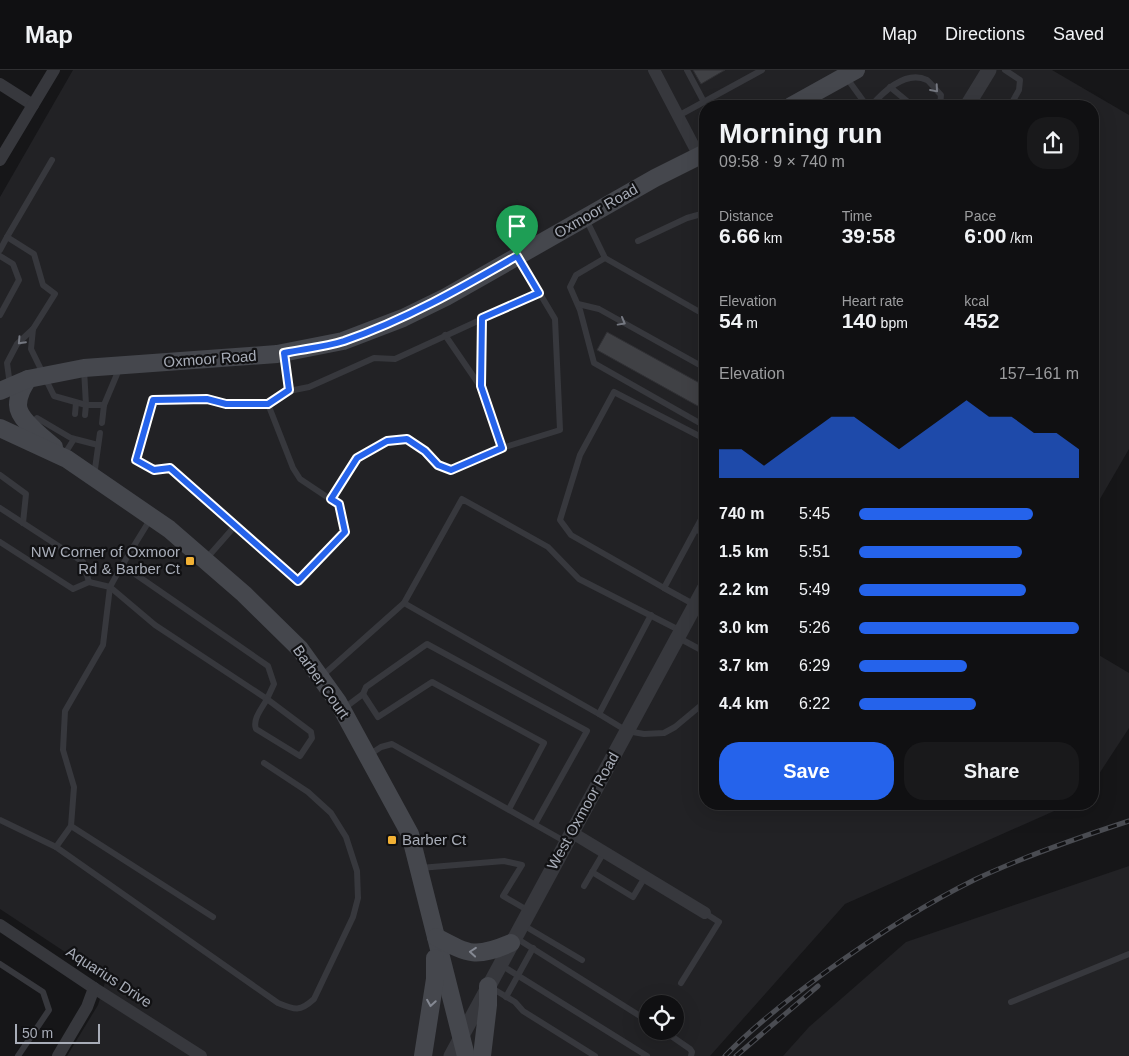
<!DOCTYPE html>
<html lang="en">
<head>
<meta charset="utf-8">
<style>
	body { margin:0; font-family:Arial,sans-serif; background:#19191b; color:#f1f3f6; height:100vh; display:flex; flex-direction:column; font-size:19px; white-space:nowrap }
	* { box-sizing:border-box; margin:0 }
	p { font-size:16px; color:#9c9d9f }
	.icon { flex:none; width:28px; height:28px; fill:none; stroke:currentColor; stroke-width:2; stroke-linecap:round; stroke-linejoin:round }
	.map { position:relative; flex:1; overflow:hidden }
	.sheet { position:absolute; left:699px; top:30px; width:400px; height:710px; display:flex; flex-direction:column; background:#101012; border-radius:20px; box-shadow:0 5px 20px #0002,0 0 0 1px #303032 }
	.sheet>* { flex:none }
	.controls { position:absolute; left:639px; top:925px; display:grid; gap:10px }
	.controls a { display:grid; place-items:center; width:45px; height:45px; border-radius:50%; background:#101012; box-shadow:0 5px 20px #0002,0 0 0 1px #303032; font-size:25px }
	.scale { position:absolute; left:15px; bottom:12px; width:85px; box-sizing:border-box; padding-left:5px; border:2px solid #a8adb8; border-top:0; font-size:14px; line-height:18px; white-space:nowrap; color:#a8adb8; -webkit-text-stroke:4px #111113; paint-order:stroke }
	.pin { position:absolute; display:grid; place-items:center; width:42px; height:42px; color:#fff; margin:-51px -21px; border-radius:50% 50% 50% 0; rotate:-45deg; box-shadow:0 0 5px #0007 }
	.pin .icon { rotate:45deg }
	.round { display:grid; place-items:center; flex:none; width:52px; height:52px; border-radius:20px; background:#19191b }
	.summary { display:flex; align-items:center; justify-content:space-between; height:85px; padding:0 20px }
	h1 { font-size:28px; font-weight:800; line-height:38px }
	.figures { display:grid; grid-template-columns:repeat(3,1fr); gap:8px; height:85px; padding:5px 20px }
	.figures div { display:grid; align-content:center }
	.figures b { font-size:21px; font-weight:800 }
	.figures small { font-size:14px; font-weight:400 }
	.figures p { font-size:14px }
	.chart { height:140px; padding:10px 20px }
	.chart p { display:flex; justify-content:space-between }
	.chart svg { width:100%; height:90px; margin-top:5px; fill:#2563eb; opacity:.7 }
	.button { display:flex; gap:10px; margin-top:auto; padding:10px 20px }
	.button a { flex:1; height:58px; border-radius:20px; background:#2563eb; color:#fff; font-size:20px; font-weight:800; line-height:58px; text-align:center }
	.button a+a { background:#19191b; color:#f1f3f6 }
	ul { padding:0 20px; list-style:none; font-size:16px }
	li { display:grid; grid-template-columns:80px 60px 1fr; align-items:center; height:38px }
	li i { height:12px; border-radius:6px; background:#2563eb }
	header { display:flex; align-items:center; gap:30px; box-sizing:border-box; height:70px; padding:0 25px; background:#101012; border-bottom:1px solid #303032 }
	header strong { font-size:24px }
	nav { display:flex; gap:28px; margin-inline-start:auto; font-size:18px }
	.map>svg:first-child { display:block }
	.built { fill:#222225; fill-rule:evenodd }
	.building { fill:#404145; stroke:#303034 }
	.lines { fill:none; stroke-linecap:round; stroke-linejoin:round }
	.service { stroke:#37383d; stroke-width:6 }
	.minor { stroke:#37383d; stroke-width:12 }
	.tertiary { stroke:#37383d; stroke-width:15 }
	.secondary { stroke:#45474d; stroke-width:18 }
	.rail-casing { stroke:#4a4c52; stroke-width:5 }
	.rail { stroke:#111113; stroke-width:3; stroke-dasharray:9; stroke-linecap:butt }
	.oneway { stroke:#757881 }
	.oneway2 { stroke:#858993 }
	.route-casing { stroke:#fff; stroke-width:10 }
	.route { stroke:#2563eb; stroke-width:6 }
	.poi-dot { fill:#f2b134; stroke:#111113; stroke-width:2 }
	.labels { text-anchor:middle; stroke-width:4.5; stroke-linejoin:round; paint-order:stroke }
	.street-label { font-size:15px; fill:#a8adb8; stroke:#111113 }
	.poi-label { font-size:15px; fill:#a8adb8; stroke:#111113; text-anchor:end }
</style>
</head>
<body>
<header>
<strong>Map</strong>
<nav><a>Map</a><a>Directions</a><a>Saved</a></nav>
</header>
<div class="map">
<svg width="1129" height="986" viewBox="0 0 1129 986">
	<rect width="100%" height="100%" fill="#161618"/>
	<g class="built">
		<path d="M73 0H1052L1129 45V379L1093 441 1092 36H705V734H1070L845 834 710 986H67L98 935 106 909 0 839V127ZM648 934H675V961H648Z"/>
		<polygon points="1092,581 1129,603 1129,658 1093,713"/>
		<polygon points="1129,796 1129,986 783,986 809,957 906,872"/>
	</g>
	<g class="building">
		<polygon points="693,0 725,0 701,14"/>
		<polygon points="607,262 705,316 705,340 597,280"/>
	</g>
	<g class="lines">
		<g class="service">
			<polyline points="687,0 704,32"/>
			<polyline points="1005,0 1020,10 1019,20 1010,36"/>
			<polyline points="846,7 867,36"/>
			<polyline points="890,17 913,36"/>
			<path d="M871 36C884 21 906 0 927 10 932 14 936 20 941 25L940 36"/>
			<polyline points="678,46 762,0"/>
			<polyline points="586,149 605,188 705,245"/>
			<polyline points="7,167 52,90"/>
			<polyline points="638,171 687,148 705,143"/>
			<polyline points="0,180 7,167 34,184 43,215 55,224 33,259"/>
			<polyline points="0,186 13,194 19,210 0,245"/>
			<polyline points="605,188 576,205 570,217 580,240 594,293 705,356"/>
			<polyline points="578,234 599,239 705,298"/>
			<polyline points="482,249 481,317 502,378"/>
			<polyline points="445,265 480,316"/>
			<polyline points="84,299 86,335 104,335"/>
			<polyline points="10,315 7,293 17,274 33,259 31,279 54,326 86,335 85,345"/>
			<polyline points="289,321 309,317 374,288 395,289 539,223"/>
			<polyline points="268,334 289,321 284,284"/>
			<polyline points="75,344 76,333"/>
			<polyline points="102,353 104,335 120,297"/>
			<polyline points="31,354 37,348 71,368 98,375"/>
			<polyline points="705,369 614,322 580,385 560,450 571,465 664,518 705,442"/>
			<polyline points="64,385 74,369"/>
			<polyline points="0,405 26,424 23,453"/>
			<polyline points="94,406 100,363"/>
			<polyline points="331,429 357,388 387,371 407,369 425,381 438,395 451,400 502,378 560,360 555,249 518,187"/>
			<polyline points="0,438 83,492 89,512"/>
			<polyline points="696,459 705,465"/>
			<path d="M0 472 73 519 89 512 110 517 103 575 65 641 63 680 74 717 71 756 56 777 278 933C295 940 300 942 314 929L353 847 358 828 357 801 346 767 331 743 308 722 264 693"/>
			<polyline points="206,489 235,456 170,398 154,400 136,390 153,330 207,329 226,334 268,334 293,398 300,409 339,435 345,462 298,511 235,456"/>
			<path d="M122 495 268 596 274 614 267 629 155 555 110 517C123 493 137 471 151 448"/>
			<polyline points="664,518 695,535"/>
			<polyline points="404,533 599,644"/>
			<polyline points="651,545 599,644 627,661 644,664 664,663 675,657 705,632"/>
			<polyline points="677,567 705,582"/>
			<polyline points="322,606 404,533 462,429 548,477 579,509 681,561"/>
			<polyline points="363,624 378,647 432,612 544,673 509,739"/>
			<path d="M267 629 311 662 312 668 300 686 256 659C252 649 263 637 267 629Z"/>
			<polyline points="343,639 363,624 366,617 427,574 587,661 535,754"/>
			<polyline points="369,685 381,677 392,674 566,772"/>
			<polyline points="0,750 56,777"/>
			<polyline points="71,756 213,847"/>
			<polyline points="420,798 504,791 522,795 503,826 529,841"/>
			<polyline points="592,802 633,827 645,807"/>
			<polyline points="584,816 604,782"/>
			<polyline points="523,855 582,890"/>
			<polyline points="516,868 648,951"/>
			<polyline points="0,894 43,922 49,940 18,986"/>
			<polyline points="501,895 647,986"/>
			<polyline points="681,913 719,852 705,843"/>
			<polyline points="490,917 515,932 523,941 595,986"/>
			<polyline points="506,927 533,878"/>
			<polyline points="1011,932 1129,884"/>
			<polyline points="664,961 690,979 692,982 691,986"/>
		</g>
		<g class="minor">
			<polyline points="654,0 699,86"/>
			<polyline points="0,14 33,35"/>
			<polyline points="0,90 54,0"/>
			<polyline points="571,762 705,843"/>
			<polyline points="0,855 94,918 201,986"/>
			<polyline points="58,986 87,937 94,918"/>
		</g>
		<g class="tertiary">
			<polyline points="967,36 989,0"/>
			<polyline points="451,986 705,517"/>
		</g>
		<g class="secondary">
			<polyline points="791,36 856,0"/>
			<path d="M28 309C23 317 18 325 18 335 18 350 44 368 54 377"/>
			<polyline points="0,321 28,309 84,298 277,284 343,271 403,248 446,227 655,108 705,83"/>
			<polyline points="0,358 67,389 169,459 244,524 300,579 338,632 410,764 466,986"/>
			<path d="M436 867C470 885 475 888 511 873"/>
			<polyline points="423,986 435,909 435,888"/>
			<polyline points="482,986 488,935 488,916"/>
		</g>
		<g class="rail-casing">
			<g id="rail">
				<path d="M725 986C756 954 791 927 827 901 874 867 923 835 976 809 1025 786 1077 768 1129 751"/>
				<polyline points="736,986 818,916"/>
			</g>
		</g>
		<use href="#rail" class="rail"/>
	</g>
	<defs><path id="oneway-chevron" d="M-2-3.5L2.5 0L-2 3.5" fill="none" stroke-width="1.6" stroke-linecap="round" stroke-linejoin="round" transform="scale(1.25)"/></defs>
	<g class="oneway">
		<use href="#oneway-chevron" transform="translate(935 19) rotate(49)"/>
		<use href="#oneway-chevron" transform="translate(622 252) rotate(29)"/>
		<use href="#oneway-chevron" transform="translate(21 271) rotate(133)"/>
	</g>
	<g class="oneway2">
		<use href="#oneway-chevron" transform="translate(473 882) rotate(-175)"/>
		<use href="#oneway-chevron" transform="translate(431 933) rotate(99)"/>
	</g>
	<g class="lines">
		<g class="route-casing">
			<path id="route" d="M517 186 539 223 482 248 481 316 502 378 451 400 438 395 425 381 407 369 387 371 357 388 331 429 339 434 345 462 298 511 170 398 154 400 136 390 153 330 207 329 226 334H268L289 320 284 283C303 279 325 277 344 271 405 250 461 218 517 186Z"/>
		</g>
		<use href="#route" class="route"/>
	</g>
	<g class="poi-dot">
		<rect x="185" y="486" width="10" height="10" rx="2.5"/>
		<rect x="387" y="765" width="10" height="10" rx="2.5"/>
	</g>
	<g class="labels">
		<g class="street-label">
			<text transform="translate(596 141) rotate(-30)" y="5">Oxmoor Road</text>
			<text transform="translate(210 289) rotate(-4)" y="5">Oxmoor Road</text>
			<text transform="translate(321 612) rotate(55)" y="5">Barber Court</text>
			<text transform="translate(583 741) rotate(-61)" y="5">West Oxmoor Road</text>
			<text transform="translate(109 907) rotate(33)" y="5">Aquarius Drive</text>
		</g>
		<g class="poi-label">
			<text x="180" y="487">NW Corner of Oxmoor<tspan x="180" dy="17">Rd &amp; Barber Ct</tspan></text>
			<text x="402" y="775" text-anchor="start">Barber Ct</text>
		</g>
	</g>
</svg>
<div class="controls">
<a><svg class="icon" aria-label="locate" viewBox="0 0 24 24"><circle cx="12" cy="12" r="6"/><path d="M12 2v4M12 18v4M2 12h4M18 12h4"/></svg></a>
</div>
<div class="scale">50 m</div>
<div class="pin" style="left:517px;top:186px;background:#1e9e55"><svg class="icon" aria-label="arrive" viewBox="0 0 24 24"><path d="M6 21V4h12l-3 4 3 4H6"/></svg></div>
<section class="sheet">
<div class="summary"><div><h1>Morning run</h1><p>09:58 · 9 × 740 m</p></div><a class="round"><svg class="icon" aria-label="share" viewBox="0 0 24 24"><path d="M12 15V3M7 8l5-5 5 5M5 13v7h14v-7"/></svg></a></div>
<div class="figures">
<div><p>Distance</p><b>6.66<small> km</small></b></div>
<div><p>Time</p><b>39:58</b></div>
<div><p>Pace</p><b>6:00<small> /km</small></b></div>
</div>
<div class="figures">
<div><p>Elevation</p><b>54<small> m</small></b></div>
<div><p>Heart rate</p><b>140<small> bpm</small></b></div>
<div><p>kcal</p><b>452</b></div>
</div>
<div class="chart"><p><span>Elevation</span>157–161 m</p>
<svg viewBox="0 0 160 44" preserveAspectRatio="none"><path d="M0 44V30L10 30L20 38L30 30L40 22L50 14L60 14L70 22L80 30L90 22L100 14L110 6L120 14L130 14L140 22L150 22L160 30V44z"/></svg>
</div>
<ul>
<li><b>740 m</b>5:45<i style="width:79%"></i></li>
<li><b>1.5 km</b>5:51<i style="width:74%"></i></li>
<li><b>2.2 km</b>5:49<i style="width:76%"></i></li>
<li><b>3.0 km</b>5:26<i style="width:100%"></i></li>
<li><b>3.7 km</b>6:29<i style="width:49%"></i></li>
<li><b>4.4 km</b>6:22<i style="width:53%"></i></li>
</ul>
<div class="button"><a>Save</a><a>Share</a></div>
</section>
</div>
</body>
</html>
